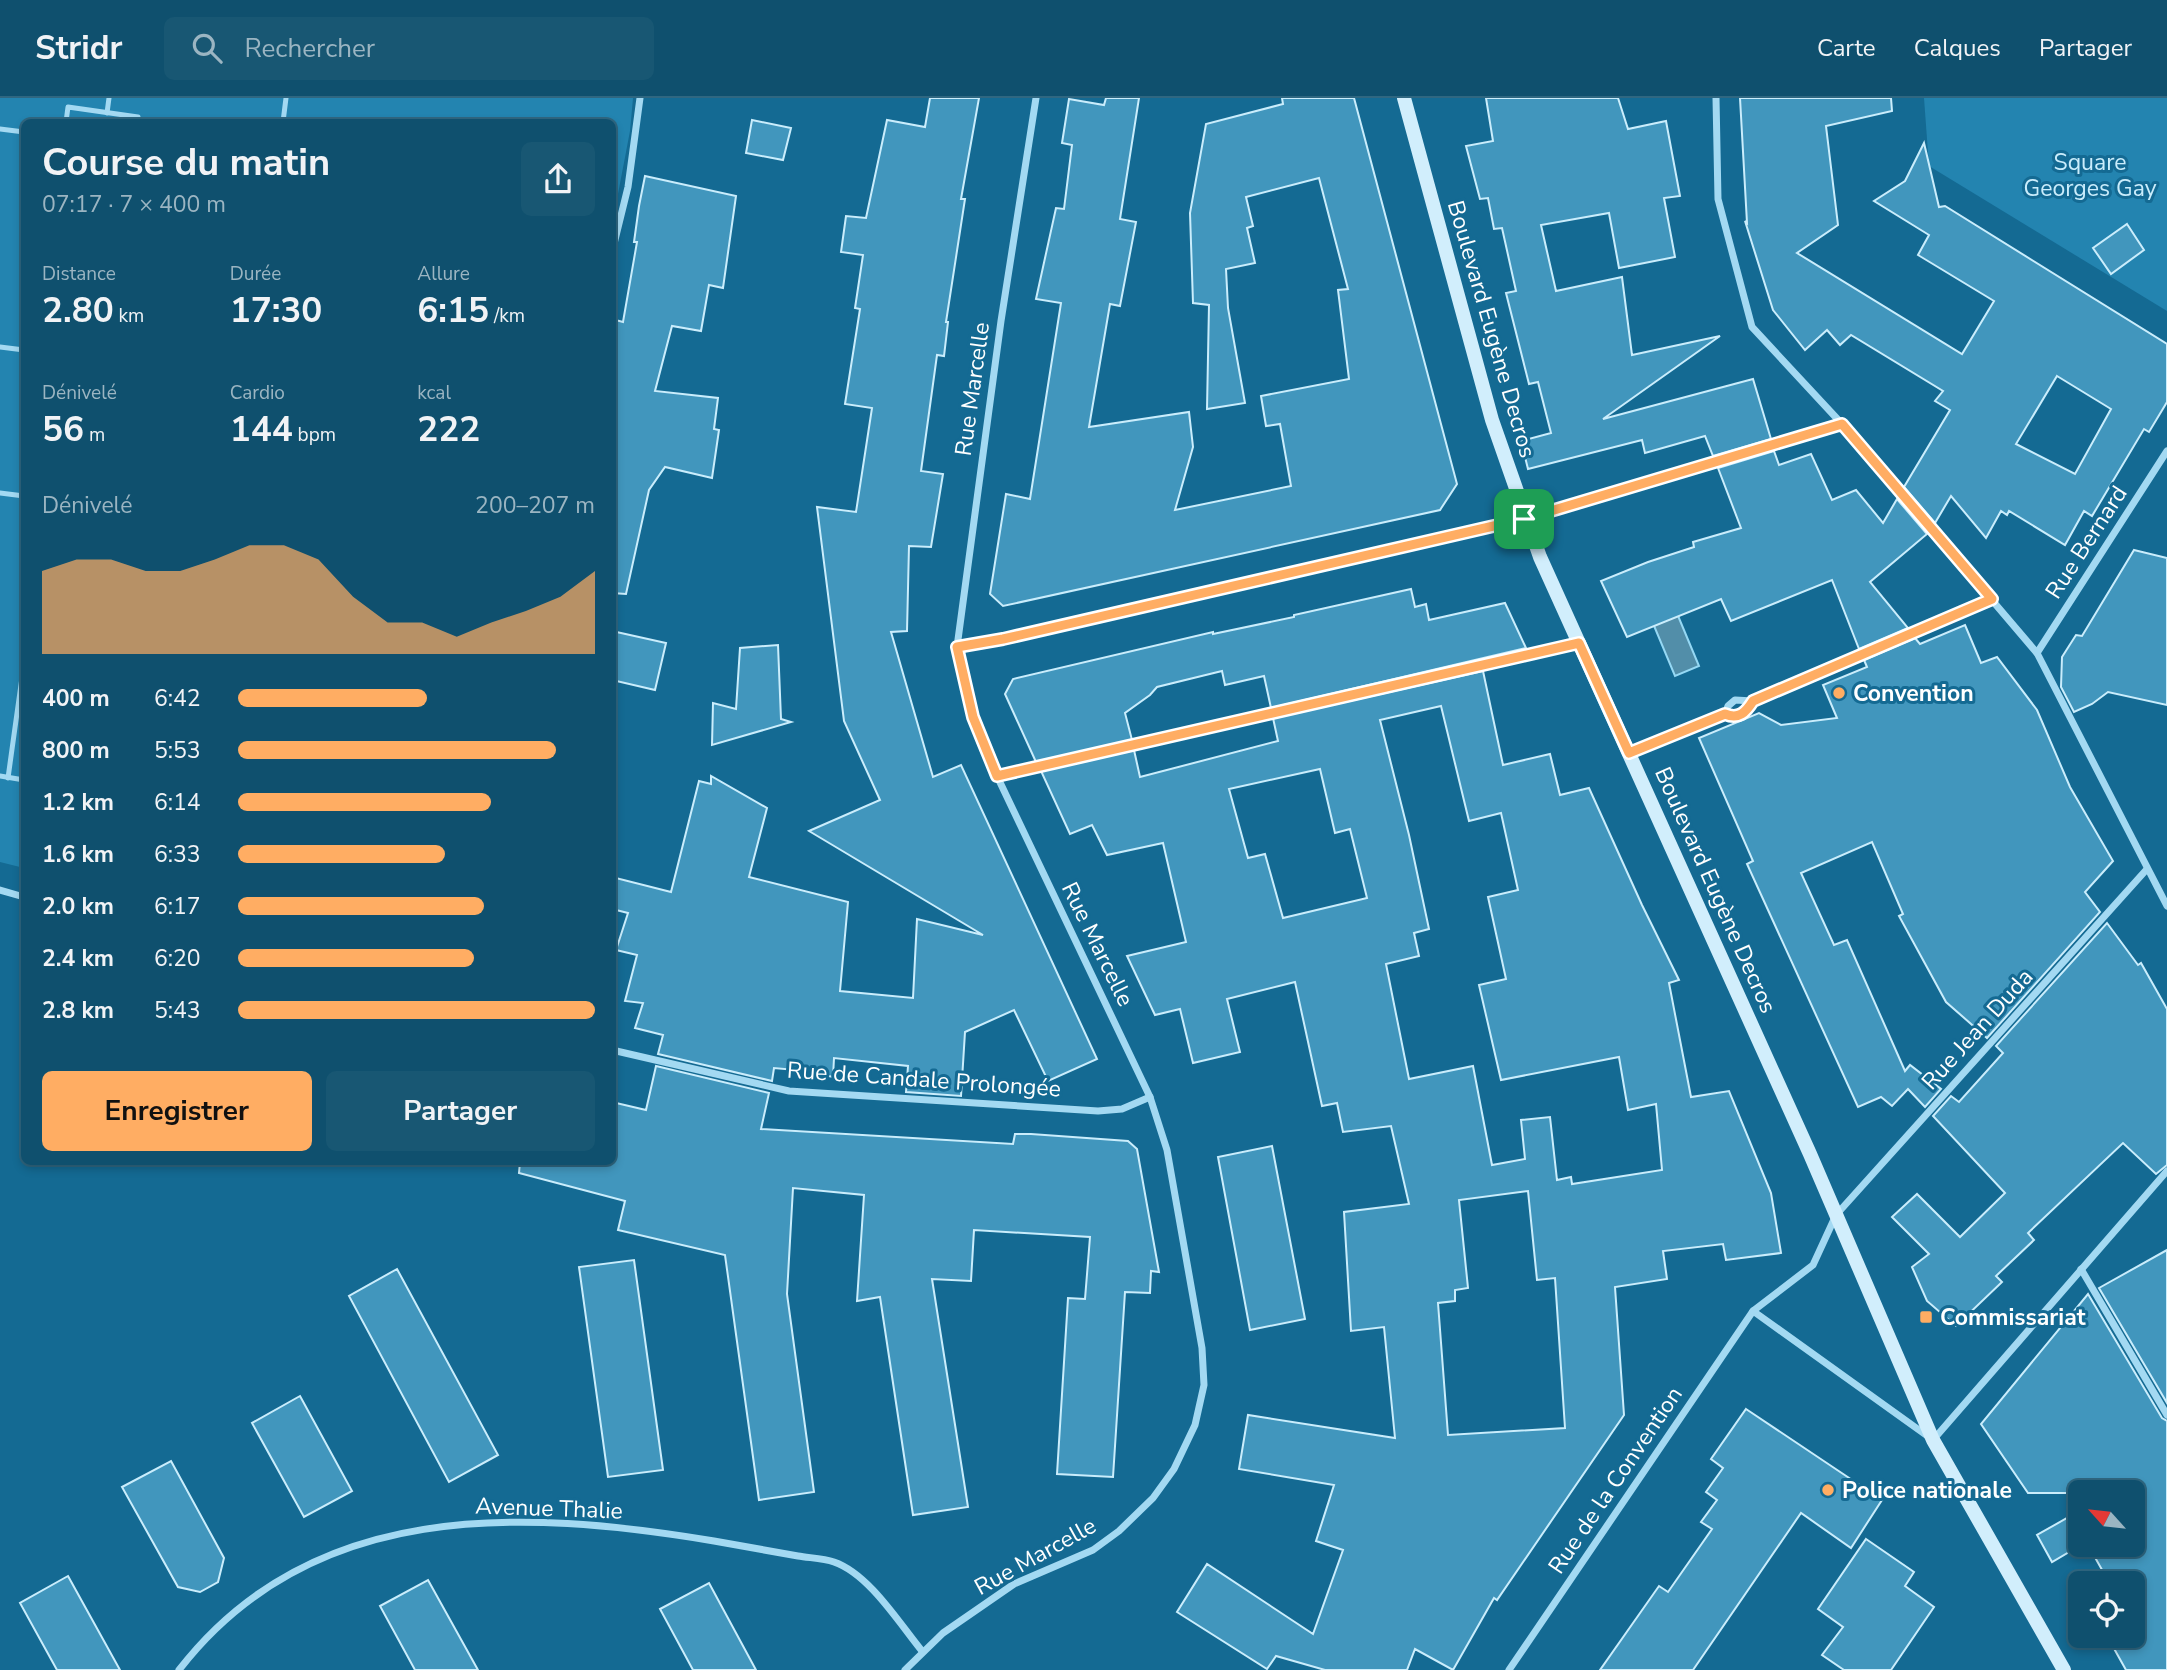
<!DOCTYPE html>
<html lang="fr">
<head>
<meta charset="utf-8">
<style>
	body { margin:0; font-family:"Nunito Sans",sans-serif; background:#185773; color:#f1f3f6; height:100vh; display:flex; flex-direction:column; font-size:26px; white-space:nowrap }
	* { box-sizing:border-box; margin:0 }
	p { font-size:23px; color:#9bb5c2 }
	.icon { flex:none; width:38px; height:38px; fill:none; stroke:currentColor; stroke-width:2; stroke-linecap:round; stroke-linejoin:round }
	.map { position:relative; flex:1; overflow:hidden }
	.sheet { position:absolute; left:21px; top:21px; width:595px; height:1046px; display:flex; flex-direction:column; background:#0f506e; border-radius:10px; box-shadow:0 4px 10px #0003,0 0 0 2px #2f6781 }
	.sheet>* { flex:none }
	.needle { width:46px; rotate:297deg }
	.controls { position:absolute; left:2068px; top:1382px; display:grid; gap:14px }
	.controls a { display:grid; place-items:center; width:77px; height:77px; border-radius:10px; background:#0f506e; box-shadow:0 4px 10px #0003,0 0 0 2px #2f6781; font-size:35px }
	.pin { position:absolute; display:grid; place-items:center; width:60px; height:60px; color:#fff; margin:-30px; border-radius:14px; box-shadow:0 4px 10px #0006 }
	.round { display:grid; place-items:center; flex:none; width:74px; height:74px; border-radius:10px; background:#185773 }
	.headline { display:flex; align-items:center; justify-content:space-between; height:119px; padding:0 21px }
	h1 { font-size:38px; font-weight:700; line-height:52px }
	.figures { display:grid; grid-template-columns:repeat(3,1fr); gap:10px; height:119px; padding:7px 21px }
	.figures div { display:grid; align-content:center }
	.figures b { font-size:35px; font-weight:700 }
	.figures small { font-size:19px; font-weight:400 }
	.figures p { font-size:19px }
	.chart { height:196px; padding:14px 21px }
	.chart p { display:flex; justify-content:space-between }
	.chart svg { width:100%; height:126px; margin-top:7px; fill:#ffad63; opacity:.7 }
	.button { display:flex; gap:14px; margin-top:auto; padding:14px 21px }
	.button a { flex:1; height:80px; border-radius:10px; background:#ffad63; color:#111; font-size:28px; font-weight:700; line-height:80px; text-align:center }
	.button a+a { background:#185773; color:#f1f3f6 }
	ul { padding:0 21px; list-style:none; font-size:23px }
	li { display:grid; grid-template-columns:112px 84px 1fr; align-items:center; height:52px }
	li i { height:18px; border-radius:9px; background:#ffad63 }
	header { display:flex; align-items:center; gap:42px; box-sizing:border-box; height:98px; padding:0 35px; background:#0f506e; border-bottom:2px solid #2f6781 }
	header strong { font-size:33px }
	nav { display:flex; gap:38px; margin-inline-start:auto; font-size:24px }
	.search { width:490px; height:63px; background:#185773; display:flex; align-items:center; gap:18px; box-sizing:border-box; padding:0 24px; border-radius:10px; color:#9bb5c2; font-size:26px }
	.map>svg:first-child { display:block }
	.green { fill:#2384b0 }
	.water { fill:#528ea9; stroke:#95d8f4; stroke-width:2 }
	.building { fill:#4196bd; stroke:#caedfc; stroke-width:2; fill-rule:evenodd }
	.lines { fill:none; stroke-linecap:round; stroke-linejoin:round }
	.lane { stroke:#a3d9f2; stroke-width:5 }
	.street { stroke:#a3d9f2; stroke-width:7 }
	.secondary { stroke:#d1eefc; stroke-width:14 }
	.route-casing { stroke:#fff; stroke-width:14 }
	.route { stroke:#ffad63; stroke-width:9 }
	.poi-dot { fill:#ffad63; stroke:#146a93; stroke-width:2.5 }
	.labels { text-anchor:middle; stroke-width:6; stroke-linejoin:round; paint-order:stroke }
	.park-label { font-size:23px; fill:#caedfc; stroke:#146a93 }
	.street-label { font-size:23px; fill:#fff; stroke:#146a93 }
	.poi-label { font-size:23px; font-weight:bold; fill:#fff; stroke:#146a93; text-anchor:start }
</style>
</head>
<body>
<header>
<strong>Stridr</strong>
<div class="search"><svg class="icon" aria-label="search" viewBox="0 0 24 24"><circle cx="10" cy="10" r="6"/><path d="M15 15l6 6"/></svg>Rechercher</div>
<nav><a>Carte</a><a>Calques</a><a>Partager</a></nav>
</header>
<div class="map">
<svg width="2167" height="1572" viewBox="0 0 2167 1572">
	<rect width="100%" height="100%" fill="#146a93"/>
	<g class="green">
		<polygon points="0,0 633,0 630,33 613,122 612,24 24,24 24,770 0,764"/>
		<polygon points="1924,0 2167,0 2167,213 1929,68"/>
	</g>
	<polygon class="water" points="1676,513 1699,568 1675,578 1652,523"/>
	<g class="building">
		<polygon points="930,0 979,0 961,101 965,101 946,224 948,224 944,258 937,257 921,373 943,376 931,449 909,448 907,533 891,534 933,679 961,667 1097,961 1048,983 1014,912 965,934 961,998 906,994 908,968 834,960 833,979 807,973 774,970 772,983 658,956 663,937 635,930 643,905 625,903 637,857 616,852 628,815 612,811 612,779 671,794 699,683 711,686 711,678 767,710 749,779 848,804 840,893 913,900 917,821 983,837 809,733 880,702 844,623 817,409 856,414 872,310 845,306 860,211 855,210 863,157 841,154 846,118 866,120 887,22 925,29"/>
		<polygon points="1106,0 1139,0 1120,121 1136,124 1120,208 1110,206 1089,329 1189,314 1193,349 1175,412 1291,388 1280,326 1266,328 1261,298 1349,281 1338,192 1348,191 1319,80 1246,99 1253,128 1247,130 1255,165 1226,171 1228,210 1245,305 1207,311 1209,207 1193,205 1190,115 1206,26 1283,6 1282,0 1354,0 1457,386 1440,412 1003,508 990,496 1006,396 1030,401 1061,205 1036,201 1056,110 1064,111 1072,47 1062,45 1069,1 1104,7"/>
		<polygon points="1486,0 1618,0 1628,31 1666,23 1680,98 1664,100 1675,159 1619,170 1609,115 1541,127 1556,193 1622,179 1632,257 1720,238 1603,321 1753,281 1771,341 1713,358 1705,338 1645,355 1642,342 1528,371 1521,343 1551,335 1538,284 1529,286 1506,195 1516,193 1502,130 1494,131 1488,100 1480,101 1466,48 1493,43"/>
		<path d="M1740 0H1891L1892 13 1826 28 1838 127 1797 155 1962 256 1994 203 1918 157 1929 137 1874 103 1905 83 1924 45 1939 109 1945 108 2167 246V304L2149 334 2144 331 2092 418 2084 413 2065 447 2009 413 2007 417 2001 413 1986 440 1951 398 1935 425 1904 389 1950 312 1935 303 1943 293 1851 237 1840 247 1827 232 1805 252 1773 212 1745 123 1747 125ZM2057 278 2111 311 2075 376 2016 346Z"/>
		<polygon points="752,22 791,30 783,62 746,55"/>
		<polygon points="645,78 736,98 723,190 709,187 701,233 672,228 655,293 718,300 714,331 719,332 712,380 665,369 649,392 626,496 612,495 612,221 623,224 637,144 634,144 639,108"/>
		<polygon points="2127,126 2144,152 2111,176 2093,150"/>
		<polygon points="1774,353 1779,367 1811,356 1832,402 1856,392 1883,425 1897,401 1927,436 1870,484 1908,530 1859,551 1832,482 1731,523 1721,501 1627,539 1601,483 1648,464 1694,449 1693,444 1741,430 1718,370"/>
		<polygon points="2134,452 2167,460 2167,607 2108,594 2092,606 2074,614 2061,589 2062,559 2076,537 2082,538"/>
		<polygon points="1411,491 1415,509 1426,506 1429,522 1505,505 1526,550 1271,610 1264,578 1225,587 1222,573 1157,589 1150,597 1125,615 1132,642 1036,664 1005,596 1013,581 1213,534 1213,536 1294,519 1294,517"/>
		<polygon points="1965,527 1981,565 1997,559 2037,612 2070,689 2113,763 2085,794 2100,814 1987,940 1946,904 1899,818 1903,816 1872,744 1801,775 1834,847 1847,842 1905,973 1910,967 1941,991 1925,1009 1908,991 1892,1008 1881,999 1858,1009 1747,766 1753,763 1699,640 1759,615 1781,627 1837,620 1823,587 1867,569 1864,562 1915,540 1920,546"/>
		<polygon points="612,533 666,545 655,592 612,582"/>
		<polygon points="778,547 781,621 791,624 712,647 713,605 736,611 740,550"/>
		<path d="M1483 573 1503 667 1550 656 1560 697 1589 690 1642 807 1679 882 1669 885 1691 999 1729 993 1771 1095 1781 1155 1726 1162 1723 1146 1663 1153 1667 1181 1615 1189 1624 1317 1497 1502 1494 1500 1453 1572 1415 1551 1407 1572H1325L1276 1558 1267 1571 1177 1514 1207 1466 1313 1536 1343 1452 1316 1443 1334 1387 1239 1371 1248 1317 1395 1340 1384 1229 1351 1233 1344 1114 1409 1106 1391 1028 1343 1034 1337 1005 1322 1008 1295 884 1227 901 1240 954 1193 965 1180 911 1155 917 1127 858 1186 844 1163 745 1107 757 1092 727 1070 736 1041 673 1134 652 1140 679 1278 643 1273 620ZM1441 608 1469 723 1501 715 1518 792 1488 799 1506 881 1479 887 1501 982 1619 959 1628 1012 1656 1006 1662 1072 1572 1086 1571 1079 1557 1082 1550 1019 1521 1022 1525 1061 1492 1067 1473 968 1409 981 1386 866 1419 858 1414 835 1429 831 1409 737 1380 622ZM1320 671 1335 735 1350 731 1367 800 1283 820 1265 756 1248 760 1229 691ZM1528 1093 1537 1182 1555 1180 1565 1330 1448 1337 1438 1205 1455 1203V1192L1468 1190 1459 1102Z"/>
		<polygon points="2107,825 2138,867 2141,865 2167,911 2167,1067 2156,1076 2123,1045 2028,1135 2034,1142 1996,1178 2002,1184 1956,1228 1927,1203 1912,1169 1929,1156 1892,1119 1917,1096 1960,1139 2005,1095 1933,1018 1951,998 1959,1004 2003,955 1996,948"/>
		<polygon points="656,968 769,995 761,1031 1013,1046 1015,1036 1031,1036 1128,1043 1137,1051 1159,1174 1151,1173 1150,1195 1125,1194 1113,1379 1057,1376 1068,1200 1085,1201 1090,1139 974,1132 971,1183 932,1181 968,1409 913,1417 880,1199 857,1203 864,1097 793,1090 787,1196 814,1394 759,1402 725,1157 618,1132 625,1103 519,1075 520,1064 612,1064 612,1004 646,1012"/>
		<polygon points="1272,1048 1305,1221 1250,1232 1218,1059"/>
		<polygon points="2167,1152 2167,1305 2099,1190"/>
		<polygon points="634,1162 663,1372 608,1379 579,1169"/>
		<polygon points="397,1171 498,1357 449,1384 349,1198"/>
		<polygon points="2088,1196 2162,1320 2167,1323 2167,1572 2126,1572 2107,1538 2140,1538 2133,1526 2133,1486 2110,1486 2088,1447 2133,1447 2133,1395 2028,1395 1981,1326"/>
		<polygon points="300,1298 352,1393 304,1419 252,1325"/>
		<polygon points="1746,1311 1882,1402 1851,1450 1801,1415 1693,1572 1600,1572 1659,1488 1668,1494 1712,1431 1701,1424 1717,1402 1706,1394 1723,1370 1711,1361"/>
		<polygon points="171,1363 224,1460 218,1484 200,1494 178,1489 122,1389"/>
		<polygon points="2081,1412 2081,1447 2052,1464 2037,1437"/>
		<polygon points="1866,1441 1914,1474 1905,1488 1934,1509 1891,1572 1844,1572 1822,1557 1843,1529 1818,1511"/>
		<polygon points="68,1478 120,1572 57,1572 20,1505"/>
		<polygon points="428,1482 478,1572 415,1572 380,1508"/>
		<polygon points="709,1485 756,1572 693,1572 660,1511"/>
	</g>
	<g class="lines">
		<g class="lane">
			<polyline points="107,15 109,0"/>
			<polyline points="66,24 68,9 138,19 137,24"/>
			<polyline points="283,24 286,0"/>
			<polyline points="0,31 24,34"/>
			<polyline points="0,249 24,252"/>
			<polyline points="0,395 24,398"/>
			<polyline points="0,678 24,682"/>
			<polyline points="997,678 1576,546"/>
			<polyline points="8,680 24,565"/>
		</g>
		<g class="street">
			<polyline points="1716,0 1718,101 1752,229 1842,326 2037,555 2167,808"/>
			<polyline points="612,154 628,89 640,0"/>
			<polyline points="957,549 1003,541 1525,421 1842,326"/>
			<polyline points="2037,555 2167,353"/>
			<path d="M1725 616C1739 622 1746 614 1753 603"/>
			<polyline points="1629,655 1725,616 1728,608 1735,602 1753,603 1992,501"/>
			<polyline points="0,792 24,799"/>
			<polyline points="612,952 789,993 1098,1013 1122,1011 1150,999"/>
			<polyline points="2081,1171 2167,1317"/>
			<polyline points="1753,1213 1933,1342 2167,1073"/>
			<path d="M179 1572C311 1401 521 1411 714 1443 742 1448 770 1453 798 1458 809 1460 823 1460 834 1464 869 1476 899 1525 922 1553"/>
			<polyline points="905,1572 943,1535 1014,1486 1093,1452 1119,1433 1153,1400 1174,1371 1195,1327 1204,1287 1202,1250 1167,1052 1150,999 997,678 973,619 957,549 1001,223 1036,0"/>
			<polyline points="1509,1572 1753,1213 1813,1167 1836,1117 2147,771"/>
		</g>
		<polyline class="secondary" points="1404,0 1492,322 1540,459 1810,1056 1933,1342 2064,1572"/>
	</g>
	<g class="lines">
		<g class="route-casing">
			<path id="route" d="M1842 326 1992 501 1753 603C1746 614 1739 622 1725 616L1629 655 1579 545 997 678 973 619 957 549 1003 541 1524 421Z"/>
		</g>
		<use href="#route" class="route"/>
	</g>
	<g class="poi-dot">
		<circle cx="1839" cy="595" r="7"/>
		<rect x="1919" y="1212" width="14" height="14" rx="3.5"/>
		<circle cx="1828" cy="1392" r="7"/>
	</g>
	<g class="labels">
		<g class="park-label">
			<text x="2090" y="72">Square<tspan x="2090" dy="26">Georges Gay</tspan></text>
		</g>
		<g class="street-label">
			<text transform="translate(1492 231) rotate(74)" y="8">Boulevard Eugène Decros</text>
			<text transform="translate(972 291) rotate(-82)" y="8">Rue Marcelle</text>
			<text transform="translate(2086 444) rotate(-57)" y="8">Rue Bernard</text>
			<text transform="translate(1716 792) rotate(66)" y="8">Boulevard Eugène Decros</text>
			<text transform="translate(1098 846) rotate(64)" y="8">Rue Marcelle</text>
			<text transform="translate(1977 931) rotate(-48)" y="8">Rue Jean Duda</text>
			<text transform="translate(924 981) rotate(4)" y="8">Rue de Candale Prolongée</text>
			<text transform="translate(1615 1382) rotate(-56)" y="8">Rue de la Convention</text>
			<text transform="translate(549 1410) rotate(2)" y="8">Avenue Thalie</text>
			<text transform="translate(1035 1458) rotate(-29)" y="8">Rue Marcelle</text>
		</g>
		<g class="poi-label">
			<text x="1853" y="603">Convention</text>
			<text x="1940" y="1227">Commissariat</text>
			<text x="1842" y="1400">Police nationale</text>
		</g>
	</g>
</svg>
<div class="controls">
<a><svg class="needle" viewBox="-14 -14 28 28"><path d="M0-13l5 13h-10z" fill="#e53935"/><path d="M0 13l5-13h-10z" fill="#9bb5c2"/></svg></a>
<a><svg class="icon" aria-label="locate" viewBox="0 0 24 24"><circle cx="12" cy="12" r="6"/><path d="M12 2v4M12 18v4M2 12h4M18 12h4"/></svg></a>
</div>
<div class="pin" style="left:1524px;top:421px;background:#1e9e55"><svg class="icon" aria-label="arrive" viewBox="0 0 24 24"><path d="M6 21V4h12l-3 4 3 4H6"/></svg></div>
<section class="sheet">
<div class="headline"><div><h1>Course du matin</h1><p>07:17 · 7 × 400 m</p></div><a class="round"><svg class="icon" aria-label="share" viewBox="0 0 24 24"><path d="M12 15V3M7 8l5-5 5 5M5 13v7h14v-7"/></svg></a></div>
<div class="figures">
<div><p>Distance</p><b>2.80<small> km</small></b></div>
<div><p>Durée</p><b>17:30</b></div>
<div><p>Allure</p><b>6:15<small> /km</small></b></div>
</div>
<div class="figures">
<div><p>Dénivelé</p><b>56<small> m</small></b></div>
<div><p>Cardio</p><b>144<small> bpm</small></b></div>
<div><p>kcal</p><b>222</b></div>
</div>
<div class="chart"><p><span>Dénivelé</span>200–207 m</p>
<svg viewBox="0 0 160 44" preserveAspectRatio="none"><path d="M0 44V15L10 11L20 11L30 15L40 15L50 11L60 6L70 6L80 11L90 24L100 33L110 33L120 38L130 33L140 29L150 24L160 15V44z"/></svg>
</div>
<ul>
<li><b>400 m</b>6:42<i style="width:53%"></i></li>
<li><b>800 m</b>5:53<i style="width:89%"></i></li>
<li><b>1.2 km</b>6:14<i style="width:71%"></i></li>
<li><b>1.6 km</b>6:33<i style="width:58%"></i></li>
<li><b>2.0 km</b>6:17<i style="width:69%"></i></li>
<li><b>2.4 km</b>6:20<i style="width:66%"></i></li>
<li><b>2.8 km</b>5:43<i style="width:100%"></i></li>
</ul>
<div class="button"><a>Enregistrer</a><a>Partager</a></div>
</section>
</div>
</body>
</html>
